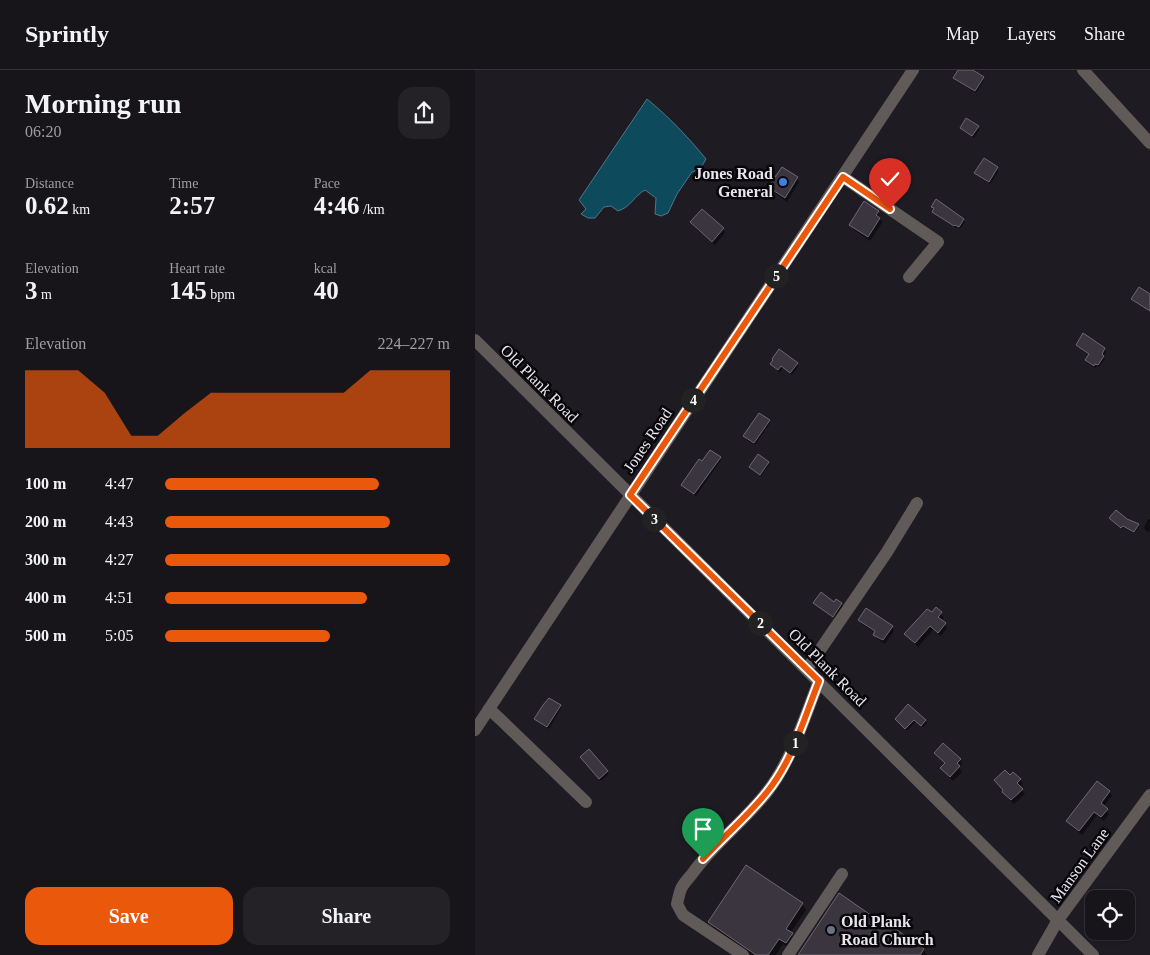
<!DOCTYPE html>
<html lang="en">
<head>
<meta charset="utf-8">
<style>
	body { margin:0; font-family:"Times New Roman",serif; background:#242127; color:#f1f3f6; height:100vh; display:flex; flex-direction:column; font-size:19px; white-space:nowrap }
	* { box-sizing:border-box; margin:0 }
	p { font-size:16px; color:#9e9ea2 }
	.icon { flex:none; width:28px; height:28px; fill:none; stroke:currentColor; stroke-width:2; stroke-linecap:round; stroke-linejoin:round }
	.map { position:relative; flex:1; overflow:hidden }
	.drawer { display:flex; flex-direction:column; background:#17141a; width:475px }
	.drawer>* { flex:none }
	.tools { position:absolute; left:610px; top:820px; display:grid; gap:10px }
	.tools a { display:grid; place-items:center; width:50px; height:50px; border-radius:10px; background:#17141a; box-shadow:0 1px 4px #0004,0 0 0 1px #363339; font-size:25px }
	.pin { position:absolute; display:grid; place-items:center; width:42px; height:42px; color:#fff; margin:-51px -21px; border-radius:50% 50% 50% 0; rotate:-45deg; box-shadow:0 0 5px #0007 }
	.pin .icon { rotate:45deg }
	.km { position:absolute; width:25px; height:25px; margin:-12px; border-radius:50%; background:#222; color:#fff; font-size:14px; line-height:25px; text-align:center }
	.round { display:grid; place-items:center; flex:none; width:52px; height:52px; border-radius:15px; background:#242127 }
	.head { display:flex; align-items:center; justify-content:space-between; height:85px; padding:0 25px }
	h1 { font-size:28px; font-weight:800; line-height:38px }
	.stats { display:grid; grid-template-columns:repeat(3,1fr); gap:8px; height:85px; padding:5px 25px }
	.stats div { display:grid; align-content:center }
	.stats b { font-size:25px; font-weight:800 }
	.stats small { font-size:14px; font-weight:400 }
	.stats p { font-size:14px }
	.chart { height:140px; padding:10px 25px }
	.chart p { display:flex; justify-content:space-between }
	.chart svg { width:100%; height:90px; margin-top:5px; fill:#ea580c; opacity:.7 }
	.button { display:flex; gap:10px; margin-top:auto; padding:10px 25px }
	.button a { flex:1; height:58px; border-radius:15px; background:#ea580c; color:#fff; font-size:20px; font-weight:800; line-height:58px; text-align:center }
	.button a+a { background:#242127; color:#f1f3f6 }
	ul { padding:0 25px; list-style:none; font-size:16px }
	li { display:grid; grid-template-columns:80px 60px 1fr; align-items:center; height:38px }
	li i { height:12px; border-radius:6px; background:#ea580c }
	header { display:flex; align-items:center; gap:30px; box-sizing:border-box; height:70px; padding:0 25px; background:#17141a; border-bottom:1px solid #363339 }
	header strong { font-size:24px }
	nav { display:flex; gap:28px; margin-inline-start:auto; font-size:18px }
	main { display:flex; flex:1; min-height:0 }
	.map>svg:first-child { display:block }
	.water { fill:#0c4a5c; stroke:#4e7887 }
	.shadow { fill:#0007 }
	.building { fill:#3a353f; stroke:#6d6872 }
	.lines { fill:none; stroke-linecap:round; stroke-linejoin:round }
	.minor { stroke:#605b58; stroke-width:12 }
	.route-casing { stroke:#fff; stroke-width:10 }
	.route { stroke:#ea580c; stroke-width:6 }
	.shop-dot { fill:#3f7fe0; stroke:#08060a; stroke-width:2 }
	.worship-dot { fill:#6b7280; stroke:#08060a; stroke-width:2 }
	.labels { text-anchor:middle; stroke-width:5; stroke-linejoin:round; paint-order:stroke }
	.poi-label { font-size:16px; font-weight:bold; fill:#e8e5eb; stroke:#08060a; text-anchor:end }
	.street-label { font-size:16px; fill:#e8e5eb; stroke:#08060a }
</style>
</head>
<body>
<header>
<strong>Sprintly</strong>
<nav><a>Map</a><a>Layers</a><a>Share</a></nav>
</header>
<main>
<section class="drawer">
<div class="head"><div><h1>Morning run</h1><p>06:20</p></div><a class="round"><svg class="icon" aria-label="share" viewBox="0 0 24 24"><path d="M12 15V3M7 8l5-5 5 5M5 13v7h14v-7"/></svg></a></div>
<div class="stats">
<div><p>Distance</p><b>0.62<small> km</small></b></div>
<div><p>Time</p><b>2:57</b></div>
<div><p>Pace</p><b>4:46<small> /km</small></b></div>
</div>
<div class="stats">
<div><p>Elevation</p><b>3<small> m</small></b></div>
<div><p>Heart rate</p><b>145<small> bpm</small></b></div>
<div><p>kcal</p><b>40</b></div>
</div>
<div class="chart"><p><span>Elevation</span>224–227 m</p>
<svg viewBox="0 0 160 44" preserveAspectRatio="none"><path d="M0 44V6L10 6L20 6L30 17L40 38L50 38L60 27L70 17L80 17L90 17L100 17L110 17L120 17L130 6L140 6L150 6L160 6V44z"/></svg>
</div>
<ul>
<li><b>100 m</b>4:47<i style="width:75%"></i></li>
<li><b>200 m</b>4:43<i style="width:79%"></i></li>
<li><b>300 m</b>4:27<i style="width:100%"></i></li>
<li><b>400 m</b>4:51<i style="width:71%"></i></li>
<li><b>500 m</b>5:05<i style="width:58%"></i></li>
</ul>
<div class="button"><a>Save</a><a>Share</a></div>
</section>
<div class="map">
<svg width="675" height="885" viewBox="0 0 675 885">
	<rect width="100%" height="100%" fill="#1f1b23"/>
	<path class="water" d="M172 29C194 47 213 67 231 89L225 99 217 102 202 124 193 143 186 146 180 144 181 128 170 120C159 126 156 137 143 141L136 136 129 137 120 148H113L106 144 111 139 104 130Z"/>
	<g class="shadow">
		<polygon points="484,0 502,0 500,3 509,10 501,23 481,10 479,8"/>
		<polygon points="503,57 504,60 499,68 486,58"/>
		<polygon points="509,90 524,101 515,114 500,103"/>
		<polygon points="322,108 324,112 312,132 297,121 295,117"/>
		<polygon points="457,137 488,150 490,152 485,159 482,156 481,158 460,144"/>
		<polygon points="403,142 407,153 395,171 378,159 376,155"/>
		<polygon points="216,153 248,159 250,163 240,175 219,157"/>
		<polygon points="602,275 629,279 631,282 628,286 630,289 624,297 622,296 620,298 612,293 611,290 614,285"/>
		<polygon points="322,294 323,297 317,305 308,298 305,302 296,295"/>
		<polygon points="294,350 295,353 280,375 271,369 270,366"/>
		<polygon points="245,388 246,390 221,426 209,417 207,415 227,393"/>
		<polygon points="293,393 294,395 286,406 276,397"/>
		<polygon points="635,448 652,450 664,457 660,463 649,457 648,459"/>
		<polygon points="673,449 675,449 675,462 671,461 669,458"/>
		<polygon points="340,533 366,534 368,537 360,548"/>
		<polygon points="461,539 469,548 466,551 472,558 466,566 458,560 443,577 431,564"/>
		<polygon points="385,550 417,557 419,561 410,574 402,569 400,565 401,563 387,554"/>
		<polygon points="85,636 86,638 74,659 62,651 60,649"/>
		<polygon points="422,649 450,650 452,653 448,657 441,651 432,661"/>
		<polygon points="114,680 134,704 126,711 108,689"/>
		<polygon points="461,683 485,690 487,694 484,697 487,702 478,711 469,702 467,698 470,694"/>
		<polygon points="535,707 545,710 548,714 545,717 550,724 539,734 531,726 529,721 521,710"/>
		<polygon points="634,721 637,726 628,737 634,744 629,751 622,745 607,765 595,755 593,751"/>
		<polygon points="327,834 331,840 315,863 320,870 315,878 308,874 301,885 277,885 238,858 235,852"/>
		<polygon points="448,879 452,885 323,885"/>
	</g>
	<g class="building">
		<polygon points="483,0 498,0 509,7 500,21 478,8"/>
		<polygon points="491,48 504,56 497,66 485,58"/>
		<polygon points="509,88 523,97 514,112 499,103"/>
		<polygon points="307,97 323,107 310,128 293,117"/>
		<polygon points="461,129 489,149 484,157 480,155 479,156 457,142 459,138 456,137"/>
		<polygon points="389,131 404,141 401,145 405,148 393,167 374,155"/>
		<polygon points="227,139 249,158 237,172 215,152"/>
		<polygon points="664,217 675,224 675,241 656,229"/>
		<polygon points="608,263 630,278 627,284 629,286 623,295 620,294 619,296 610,290 614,284 601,275"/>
		<polygon points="304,279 323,293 315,303 306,296 303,300 295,294 298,290 297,289"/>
		<polygon points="284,343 295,350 279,373 268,366"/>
		<polygon points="235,380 246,387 219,424 206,415 224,389 227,391"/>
		<polygon points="283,384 294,392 285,405 274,397"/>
		<polygon points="641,440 652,449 664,454 659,462 648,456 646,458 634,448"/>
		<polygon points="346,522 359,532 361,529 367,533 358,547 338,533"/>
		<polygon points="461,537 467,542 463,547 471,553 463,563 455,556 440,573 429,564 452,539 457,542"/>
		<polygon points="391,538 418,556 408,570 398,565 400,561 383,550"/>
		<polygon points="74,628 86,635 72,657 59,649 68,635"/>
		<polygon points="433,634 451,650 446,656 439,650 430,659 420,649"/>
		<polygon points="468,673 486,689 482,693 485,696 475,707 465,698 470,693 459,683"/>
		<polygon points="114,679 133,701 124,709 105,687"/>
		<polygon points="530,700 535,705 538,702 546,709 542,713 548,719 536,730 527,722 528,720 519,710"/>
		<polygon points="622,711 635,721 626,733 633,739 626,747 619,742 604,761 591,751"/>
		<polygon points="271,795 328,833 311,859 318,863 311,873 304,869 293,885 281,885 233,852"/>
		<polygon points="364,823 400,848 402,846 449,879 445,885 323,885"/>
	</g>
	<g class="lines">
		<g class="minor">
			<polyline points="608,0 675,73"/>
			<polyline points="368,107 463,172 434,207"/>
			<polyline points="0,270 618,885"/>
			<polyline points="332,599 412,482 442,433"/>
			<polyline points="14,639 25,649 111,732"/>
			<polyline points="0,660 438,0"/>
			<path d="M268 885 208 845 202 834C203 830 204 824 206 819 208 814 213 809 217 804 239 773 269 752 292 722 317 690 329 648 344 611"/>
			<polyline points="313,885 367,804"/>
			<polyline points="563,885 583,850 675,725"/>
		</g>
	</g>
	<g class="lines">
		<g class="route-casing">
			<path id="route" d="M228 789C249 766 273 746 292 722 318 690 329 648 344 611L155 425 368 107 415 139"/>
		</g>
		<use href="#route" class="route"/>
	</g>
	<circle class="shop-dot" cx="308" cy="112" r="5"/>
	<circle class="worship-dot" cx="356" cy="860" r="5"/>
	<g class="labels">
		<g class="poi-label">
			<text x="298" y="109">Jones Road<tspan x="298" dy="18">General</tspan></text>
			<text x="366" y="857" text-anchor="start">Old Plank<tspan x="366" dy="18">Road Church</tspan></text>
		</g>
		<g class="street-label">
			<text transform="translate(65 313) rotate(45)" y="6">Old Plank Road</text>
			<text transform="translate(172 370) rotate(-56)" y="6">Jones Road</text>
			<text transform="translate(353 597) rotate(45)" y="6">Old Plank Road</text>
			<text transform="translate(604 795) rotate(-54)" y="6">Manson Lane</text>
		</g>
	</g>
</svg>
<div class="tools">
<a><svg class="icon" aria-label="locate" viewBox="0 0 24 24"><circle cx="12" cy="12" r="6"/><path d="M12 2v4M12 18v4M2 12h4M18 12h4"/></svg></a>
</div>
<div class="pin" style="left:228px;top:789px;background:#1e9e55"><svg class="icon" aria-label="arrive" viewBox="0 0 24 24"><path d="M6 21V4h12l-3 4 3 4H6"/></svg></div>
<div class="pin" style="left:415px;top:139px;background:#d93025"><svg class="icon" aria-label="check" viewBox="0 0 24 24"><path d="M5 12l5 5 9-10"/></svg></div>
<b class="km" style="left:320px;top:673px">1</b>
<b class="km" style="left:285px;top:553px">2</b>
<b class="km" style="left:179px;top:449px">3</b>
<b class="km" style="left:218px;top:330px">4</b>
<b class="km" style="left:301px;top:206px">5</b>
</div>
</main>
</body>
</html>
